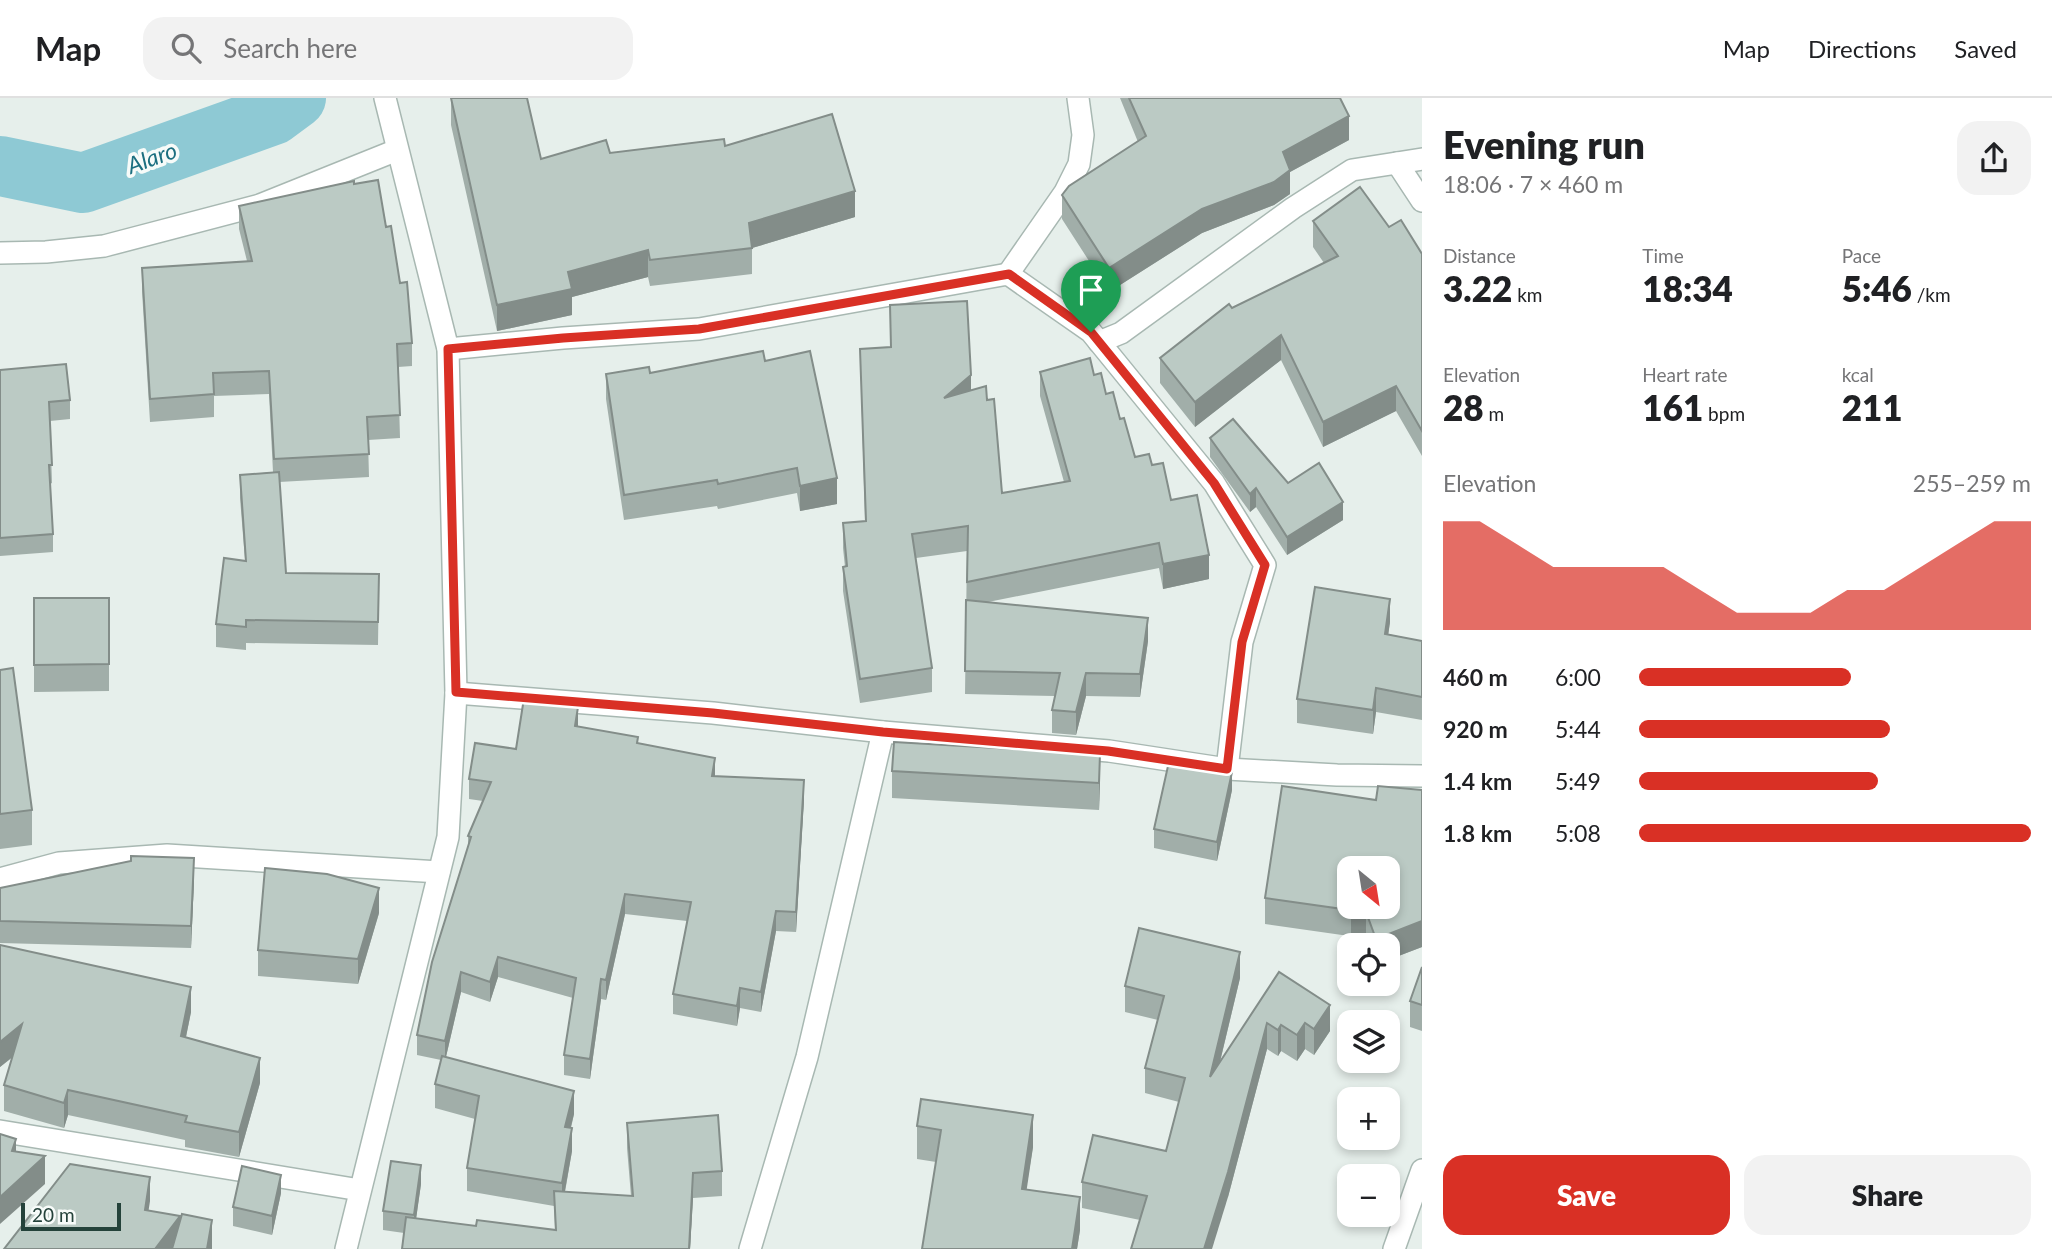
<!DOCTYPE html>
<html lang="en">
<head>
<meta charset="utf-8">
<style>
	body { margin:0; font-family:Lato,sans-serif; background:#f2f2f2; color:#202124; height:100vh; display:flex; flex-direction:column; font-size:26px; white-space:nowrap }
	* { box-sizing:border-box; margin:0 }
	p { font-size:23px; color:#757577 }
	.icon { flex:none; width:38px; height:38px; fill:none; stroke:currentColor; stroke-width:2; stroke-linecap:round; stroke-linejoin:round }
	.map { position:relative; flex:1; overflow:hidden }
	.side { display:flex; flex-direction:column; background:#fff; width:630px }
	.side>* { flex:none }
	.needle { width:46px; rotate:150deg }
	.tools { position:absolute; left:1337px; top:758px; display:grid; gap:14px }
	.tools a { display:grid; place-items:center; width:63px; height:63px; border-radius:14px; background:#fff; box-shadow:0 4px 10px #0003; font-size:35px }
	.scale { position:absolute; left:21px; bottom:18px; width:100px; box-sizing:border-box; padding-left:7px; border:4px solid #24423a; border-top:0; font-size:19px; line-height:24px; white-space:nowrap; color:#24423a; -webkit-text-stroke:5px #f7fbf9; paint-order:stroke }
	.pin { position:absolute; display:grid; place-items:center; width:60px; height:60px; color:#fff; margin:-72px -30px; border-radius:50% 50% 50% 0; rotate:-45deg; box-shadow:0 0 7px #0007 }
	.pin .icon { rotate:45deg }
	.round { display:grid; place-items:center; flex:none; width:74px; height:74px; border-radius:21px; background:#f2f2f2 }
	.overview { display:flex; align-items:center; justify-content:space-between; height:119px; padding:0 21px }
	h1 { font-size:38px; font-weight:800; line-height:52px }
	.stats { display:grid; grid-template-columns:repeat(3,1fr); gap:10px; height:119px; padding:7px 21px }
	.stats div { display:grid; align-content:center }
	.stats b { font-size:35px; font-weight:800 }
	.stats small { font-size:19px; font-weight:400 }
	.stats p { font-size:19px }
	.chart { height:196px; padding:14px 21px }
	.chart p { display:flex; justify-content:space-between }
	.chart svg { width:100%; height:126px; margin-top:7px; fill:#d93025; opacity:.7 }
	.button { display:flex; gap:14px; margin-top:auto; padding:14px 21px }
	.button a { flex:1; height:80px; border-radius:21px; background:#d93025; color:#fff; font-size:28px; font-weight:800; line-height:80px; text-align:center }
	.button a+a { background:#f2f2f2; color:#202124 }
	ul { padding:0 21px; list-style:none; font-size:23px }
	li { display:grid; grid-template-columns:112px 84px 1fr; align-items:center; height:52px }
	li i { height:18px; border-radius:9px; background:#d93025 }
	header { display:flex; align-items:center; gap:42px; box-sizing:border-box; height:98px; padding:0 35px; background:#fff; border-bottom:2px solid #e0e0e0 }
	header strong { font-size:33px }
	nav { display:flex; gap:38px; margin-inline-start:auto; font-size:24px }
	.search { width:490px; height:63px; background:#f2f2f2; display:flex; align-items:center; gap:18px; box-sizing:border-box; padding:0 24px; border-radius:21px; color:#757577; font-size:26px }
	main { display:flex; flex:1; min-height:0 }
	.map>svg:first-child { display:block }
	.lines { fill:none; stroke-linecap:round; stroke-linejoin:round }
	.river { stroke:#8ec9d4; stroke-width:60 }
	.minor-casing { stroke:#a8b8b2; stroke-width:24 }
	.tertiary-casing { stroke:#a8b8b2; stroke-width:24 }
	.minor { stroke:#fff; stroke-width:21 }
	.tertiary { stroke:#fff; stroke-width:21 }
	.wall { fill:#a1aea9 }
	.shaded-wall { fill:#838d89 }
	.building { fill:#bbcac4; stroke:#838d89; stroke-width:2; fill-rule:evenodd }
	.route-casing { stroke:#fff; stroke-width:14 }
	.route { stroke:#d93025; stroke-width:9 }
	.labels { text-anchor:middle; stroke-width:7; stroke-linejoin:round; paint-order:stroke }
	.water-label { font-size:23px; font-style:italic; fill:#1c6f80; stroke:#f7fbf9 }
</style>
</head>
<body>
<header>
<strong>Map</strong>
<div class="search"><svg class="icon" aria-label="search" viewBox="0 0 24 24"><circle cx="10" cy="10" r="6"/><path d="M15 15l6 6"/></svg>Search here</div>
<nav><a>Map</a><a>Directions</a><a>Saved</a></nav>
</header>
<main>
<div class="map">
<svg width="1422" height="1151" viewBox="0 0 1422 1151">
	<rect width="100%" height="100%" fill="#e6efeb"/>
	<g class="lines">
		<polyline class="river" points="0,68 83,85 273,17 296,0"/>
		<g class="minor-casing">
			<g id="minor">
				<polyline points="1397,65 1422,103"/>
				<polyline points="0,155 46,154 104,148 260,107 397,52"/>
				<polyline points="1008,176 1065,94 1079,66 1083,37 1078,0"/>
				<polyline points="1099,244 1121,235 1293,110 1352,72 1422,61"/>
				<polyline points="448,251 563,240 699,231 1008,176 1091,234 1214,385 1265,467 1242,544 1227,671"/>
				<polyline points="456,595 713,615 883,634 1109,653 1227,671 1337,677 1422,678"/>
				<polyline points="0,781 59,765 167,757 439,774"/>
				<polyline points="0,1033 360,1092"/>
				<polyline points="750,1151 807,959 883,634"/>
				<polyline points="1394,1151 1422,1072"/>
			</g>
		</g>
		<g class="tertiary-casing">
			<polyline id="tertiary" points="346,1151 448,739 456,595 448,251 385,0"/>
		</g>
		<use href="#minor" class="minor"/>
		<use href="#tertiary" class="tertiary"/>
	</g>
	<g class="wall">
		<polygon points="451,0 541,61 610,55 725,48 855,119 752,150 752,176 650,188 648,179 572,199 572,217 497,233 451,27"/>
		<polygon points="1120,0 1340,0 1349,42 1290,74 1290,96 1274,107 1202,135 1109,194 1062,121 1062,97 1138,44"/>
		<polygon points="354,86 386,129 400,185 412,245 412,268 398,269 400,340 368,342 369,379 279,384 286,475 379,476 378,547 246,545 246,552 216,549 216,526 245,462 240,400 240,377 273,374 269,296 214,298 214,319 150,324 142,193 142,170 247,163 239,131 239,108"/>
		<polygon points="1313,123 1389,129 1422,156 1422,358 1396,313 1323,349 1281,262 1195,329 1160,285 1160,260 1232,210 1324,165 1313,149"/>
		<polygon points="890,207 971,292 987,302 1002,395 1064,384 1040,298 1040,274 1094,277 1120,321 1135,359 1152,367 1171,402 1209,481 1163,491 1159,470 988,504 1148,543 1140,599 1086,598 1076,637 1052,635 1052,612 1055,598 965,596 967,453 916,460 932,570 932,594 860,605 843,493 843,469 845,469 843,450 843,425 865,423 860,251 891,249"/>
		<polygon points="765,263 837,406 800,413 797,395 718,411 717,408 624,422 606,301 606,276 650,275"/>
		<polygon points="0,272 70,302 70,321 50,323 52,385 50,386 53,436 53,454 0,458"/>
		<polygon points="1210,340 1288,385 1343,422 1287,457 1256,409 1250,414 1210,359"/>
		<polygon points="34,500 109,500 109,593 34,594"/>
		<polygon points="1390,524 1388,536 1422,543 1422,622 1376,614 1373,636 1297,625 1297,601"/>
		<polygon points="0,572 32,712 32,747 0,751"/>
		<polygon points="578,628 638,646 715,678 804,702 796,834 776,833 761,914 740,910 737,928 673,916 673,896 687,823 625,816 606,902 601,901 590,981 564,977 564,957 573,900 498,879 490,904 461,894 446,959 574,1016 571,1030 572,1053 565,1094 631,1098 627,1050 627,1025 722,1073 722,1098 693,1100 690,1151 404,1135 383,1132 383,1113 421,1086 416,1120 476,1128 555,1132 554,1108 467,1093 467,1070 475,1021 435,1010 435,986 441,962 417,957 417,937 468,750 468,738 483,703 469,701 469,681 516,651"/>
		<polygon points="892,673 1100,683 1099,712 892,700"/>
		<polygon points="1232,692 1217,763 1154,750 1154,731"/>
		<polygon points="1422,692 1422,849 1388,862 1388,847 1368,847 1366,841 1351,845 1349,838 1265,826 1265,800 1376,702"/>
		<polygon points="194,782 191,850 0,845 0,790"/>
		<polygon points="379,815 358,886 258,878 258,852"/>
		<polygon points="0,847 191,914 186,939 260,985 239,1059 185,1049 185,1042 68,1017 64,1030 4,1013 4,987 13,959 0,969"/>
		<polygon points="1422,869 1422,933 1410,929 1410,903"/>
		<polygon points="1279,874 1330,933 1314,957 1305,951 1297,963 1281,953 1278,958 1267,951 1228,1099 1140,1122 1082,1110 1082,1084 1166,1053 1179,1004 1145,995 1145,970 1158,922 1125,914 1125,888 1240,880 1220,964"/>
		<polygon points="921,1001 1033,1049 1026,1091 1080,1132 1077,1151 922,1151 936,1064 917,1061 917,1028"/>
		<polygon points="281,1095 272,1137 233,1128 233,1109"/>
	</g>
	<g class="shaded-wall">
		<polygon points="1349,18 1349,42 1290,74 1290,96 1274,107 1202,135 1109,194 1109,170 1283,54"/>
		<polygon points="855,93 855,119 752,150 749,125"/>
		<polygon points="648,152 648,179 572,199 572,217 497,233 497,207 568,174"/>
		<polygon points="1281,237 1281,262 1195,329 1195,304"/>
		<polygon points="971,277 971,301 944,300"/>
		<polygon points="1396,288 1396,313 1323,349 1323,324"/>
		<polygon points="837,380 837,406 800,413 800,388"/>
		<polygon points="1256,390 1256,409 1250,414 1250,396"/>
		<polygon points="1343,404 1343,422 1287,457 1287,439"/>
		<polygon points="1209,457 1209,481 1163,491 1163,466"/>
		<polygon points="1390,501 1390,524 1385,560 1385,536"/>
		<polygon points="1148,520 1148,543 1140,599 1140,576"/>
		<polygon points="1086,575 1086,598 1076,637 1076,614"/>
		<polygon points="1376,590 1376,614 1373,636 1373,612"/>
		<polygon points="578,609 578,629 575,628"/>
		<polygon points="1100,656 1100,683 1099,712 1099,685"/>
		<polygon points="715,660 715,680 712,678"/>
		<polygon points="1232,674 1232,692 1217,763 1217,744"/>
		<polygon points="804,682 804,702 796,834 796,814"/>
		<polygon points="194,760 194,782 191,850 191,828"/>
		<polygon points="379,790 379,815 358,886 358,861"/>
		<polygon points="625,796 625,816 606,902 606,882"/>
		<polygon points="776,813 776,833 761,914 761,894"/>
		<polygon points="1366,814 1366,841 1351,845 1351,819"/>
		<polygon points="1422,823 1422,849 1388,862 1388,847 1376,847 1376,841"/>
		<polygon points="1240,854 1240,880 1210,1005 1210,979"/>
		<polygon points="498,859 498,879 490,904 490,884"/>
		<polygon points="461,874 461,894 445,963 445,943"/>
		<polygon points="601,881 601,901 590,981 590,961"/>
		<polygon points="191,889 191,914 181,963 181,938"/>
		<polygon points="740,890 740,910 737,928 737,908"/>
		<polygon points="1330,907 1330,933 1314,957 1314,931"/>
		<polygon points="1267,925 1267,951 1228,1099 1212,1151 1204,1151"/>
		<polygon points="1305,925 1305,951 1297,963 1297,937"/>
		<polygon points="22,926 22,951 0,969 0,944"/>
		<polygon points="1281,927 1281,953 1278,958 1278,932"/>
		<polygon points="260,960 260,985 239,1059 239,1034"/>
		<polygon points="68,992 68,1017 64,1030 64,1005"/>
		<polygon points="574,993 574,1016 565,1052 565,1029"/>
		<polygon points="1033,1017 1033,1049 1022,1123 1022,1091"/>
		<polygon points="572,1030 572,1053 562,1109 562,1085"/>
		<polygon points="16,1041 16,1068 12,1053"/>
		<polygon points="45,1058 45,1086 0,1126 0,1099"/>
		<polygon points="421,1067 421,1086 414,1136 414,1117"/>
		<polygon points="693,1075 693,1100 690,1151 689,1151"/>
		<polygon points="281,1077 281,1095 272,1137 272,1118"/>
		<polygon points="150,1079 150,1103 145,1135 145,1112"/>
		<polygon points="1080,1099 1080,1132 1077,1151 1072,1151"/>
		<polygon points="180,1118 180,1142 173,1151 155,1151"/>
		<polygon points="212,1122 212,1151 207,1151"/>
	</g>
	<g class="building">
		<polygon points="451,0 527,0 541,61 606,42 610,55 724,41 725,48 832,16 855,93 749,125 752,150 650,162 648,152 568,174 572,191 497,207"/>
		<polygon points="1129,0 1340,0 1349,18 1283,54 1290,72 1274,84 1202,111 1109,170 1062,97 1069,88 1146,38"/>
		<polygon points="378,82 386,129 391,128 400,185 407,184 412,245 397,246 400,317 367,319 369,356 274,361 269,273 213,275 214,296 150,301 142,170 252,163 239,108 354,83 354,86"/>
		<polygon points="1360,89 1389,129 1401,122 1422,156 1422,333 1396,288 1323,324 1281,237 1195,304 1160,260 1229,206 1232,210 1338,158 1313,123"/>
		<polygon points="967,203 971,277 944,300 986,288 987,302 994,301 1002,395 1070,383 1040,274 1090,260 1094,277 1101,275 1106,296 1113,294 1120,321 1124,320 1135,359 1149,356 1152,367 1163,365 1171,402 1197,397 1209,457 1163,466 1159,445 967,484 968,428 912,436 932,570 860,581 843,469 847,468 843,425 866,423 860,251 891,249 890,207"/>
		<polygon points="763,253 765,263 810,253 837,380 800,388 797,370 718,386 717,382 624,397 606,276 649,269 650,275"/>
		<polygon points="66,266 70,302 49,304 52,367 49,367 53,436 0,440 0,272"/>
		<polygon points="1233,321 1288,385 1319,365 1343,404 1287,439 1256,390 1250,396 1210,340"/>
		<polygon points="279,374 286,475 379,476 378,524 246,522 246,529 216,526 224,460 246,463 240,377"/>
		<polygon points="1315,489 1390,501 1385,536 1422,543 1422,599 1376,590 1373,612 1297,601"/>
		<polygon points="34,500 109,500 109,566 34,567"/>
		<polygon points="966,502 1148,520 1140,576 1086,575 1076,614 1052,612 1060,575 965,573"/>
		<polygon points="13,570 32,712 0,716 0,572"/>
		<polygon points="524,600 578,609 575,628 638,639 637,645 715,660 712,678 804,682 796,814 776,813 761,894 740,890 737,908 673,896 691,804 625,796 606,882 601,881 590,961 564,957 576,880 498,859 490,884 461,874 445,943 417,937 432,864 471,739 468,738 491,684 469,681 475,645 516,651"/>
		<polygon points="894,644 1100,656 1099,685 892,673"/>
		<polygon points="1168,668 1218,671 1232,674 1217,744 1154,731"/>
		<path d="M1282 688 1376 702 1378 688 1422 692V823L1376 841 1366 814 1351 819 1349 812 1265 800ZM1349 770H1388V808H1349Z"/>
		<polygon points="131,758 194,760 191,828 0,823 0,790 131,763"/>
		<polygon points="265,770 327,776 379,790 358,861 258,852"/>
		<polygon points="1139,830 1240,854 1210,979 1279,874 1330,907 1314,931 1305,925 1297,937 1281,927 1278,932 1267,925 1228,1074 1204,1151 1131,1151 1147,1098 1082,1084 1093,1037 1166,1053 1185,980 1145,970 1164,898 1125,888"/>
		<polygon points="0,847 191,889 181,938 260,960 239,1034 185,1024 187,1018 68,992 64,1005 4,987 22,926 0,944"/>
		<polygon points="1422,869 1422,907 1410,903"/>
		<polygon points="442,958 574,993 565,1029 572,1030 562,1085 467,1070 479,998 435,986"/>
		<polygon points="921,1001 1033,1017 1022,1091 1080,1099 1072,1151 922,1151 941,1032 917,1028"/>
		<polygon points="718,1017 722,1073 693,1075 689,1151 402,1151 406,1119 476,1128 477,1122 556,1132 554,1093 633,1098 627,1025"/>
		<polygon points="0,1036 16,1041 12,1053 45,1058 0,1099"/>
		<polygon points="391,1063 421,1067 414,1117 383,1113"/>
		<polygon points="70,1066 150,1079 145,1112 180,1118 155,1151 4,1151"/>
		<polygon points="242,1068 281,1077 272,1118 233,1109"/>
		<polygon points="182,1116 212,1122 207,1151 172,1151"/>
	</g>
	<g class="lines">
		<g class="route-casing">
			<polygon id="route" points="1009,176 1091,234 1214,385 1265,467 1242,544 1227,671 1108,653 883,634 713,615 456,594 448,251 563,240 699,231"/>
		</g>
		<use href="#route" class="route"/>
	</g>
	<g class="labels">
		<g class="water-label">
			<text transform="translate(152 60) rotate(-20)" y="8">Alaro</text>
		</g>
	</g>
</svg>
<div class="tools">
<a><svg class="needle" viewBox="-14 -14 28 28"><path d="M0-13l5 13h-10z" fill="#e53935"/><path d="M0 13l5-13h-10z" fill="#757577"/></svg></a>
<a><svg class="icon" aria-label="locate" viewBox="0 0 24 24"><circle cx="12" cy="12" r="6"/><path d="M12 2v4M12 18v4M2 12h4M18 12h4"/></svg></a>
<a><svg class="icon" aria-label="layers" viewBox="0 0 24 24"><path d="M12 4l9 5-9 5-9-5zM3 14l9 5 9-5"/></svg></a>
<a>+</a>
<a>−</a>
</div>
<div class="scale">20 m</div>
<div class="pin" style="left:1091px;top:234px;background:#1e9e55"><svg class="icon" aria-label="arrive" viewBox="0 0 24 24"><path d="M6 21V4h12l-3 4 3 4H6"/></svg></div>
</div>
<section class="side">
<div class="overview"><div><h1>Evening run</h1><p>18:06 · 7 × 460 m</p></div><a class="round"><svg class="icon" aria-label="share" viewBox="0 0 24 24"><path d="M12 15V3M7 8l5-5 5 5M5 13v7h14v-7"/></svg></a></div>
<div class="stats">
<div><p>Distance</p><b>3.22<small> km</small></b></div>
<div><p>Time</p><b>18:34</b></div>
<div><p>Pace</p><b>5:46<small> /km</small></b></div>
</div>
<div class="stats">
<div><p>Elevation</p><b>28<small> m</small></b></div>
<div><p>Heart rate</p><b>161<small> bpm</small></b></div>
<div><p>kcal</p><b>211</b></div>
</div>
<div class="chart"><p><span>Elevation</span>255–259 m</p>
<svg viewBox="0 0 160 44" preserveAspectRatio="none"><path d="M0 44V6L10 6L20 14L30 22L40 22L50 22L60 22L70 30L80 38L90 38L100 38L110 30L120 30L130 22L140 14L150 6L160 6V44z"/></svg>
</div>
<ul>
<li><b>460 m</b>6:00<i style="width:54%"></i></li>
<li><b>920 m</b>5:44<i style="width:64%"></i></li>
<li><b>1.4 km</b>5:49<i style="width:61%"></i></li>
<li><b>1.8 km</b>5:08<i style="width:100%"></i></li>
</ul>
<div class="button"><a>Save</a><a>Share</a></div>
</section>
</main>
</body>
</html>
